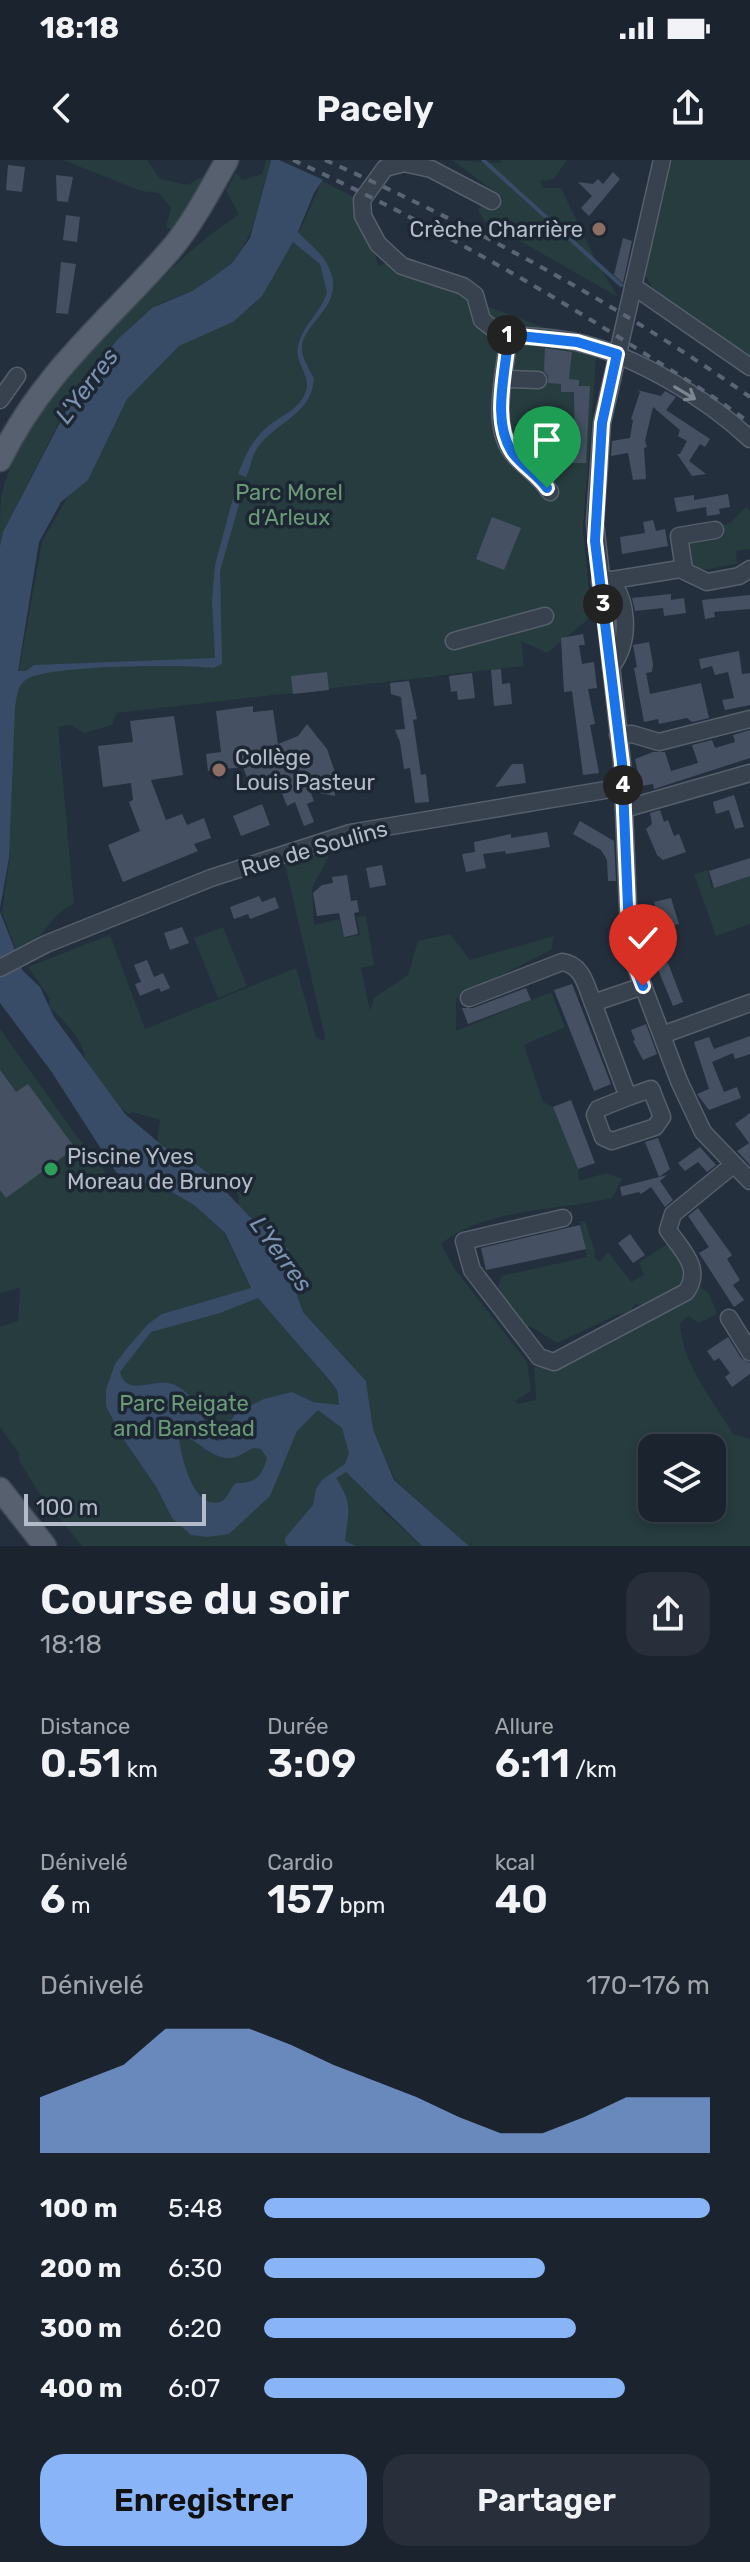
<!DOCTYPE html>
<html lang="fr">
<head>
<meta charset="utf-8">
<style>
	body { margin:0; font-family:Rubik,sans-serif; background:#282f3a; color:#f1f3f6; height:100vh; display:flex; flex-direction:column; font-size:30px; white-space:nowrap }
	* { box-sizing:border-box; margin:0 }
	p { font-size:26px; color:#a0a4aa }
	.icon { flex:none; width:44px; height:44px; fill:none; stroke:currentColor; stroke-width:2; stroke-linecap:round; stroke-linejoin:round }
	.map { position:relative; height:1386px; overflow:hidden }
	.sheet { display:flex; flex-direction:column; background:#1b232e; flex:1 }
	.sheet>* { flex:none }
	.controls { position:absolute; left:638px; top:1274px; display:grid; gap:16px }
	.controls a { display:grid; place-items:center; width:88px; height:88px; border-radius:16px; background:#1b232e; box-shadow:0 4px 12px #0003,0 0 0 2px #39404a; font-size:40px }
	.scale { position:absolute; left:24px; bottom:20px; width:182px; box-sizing:border-box; padding-left:8px; border:4px solid #b4bcc9; border-top:0; font-size:22px; line-height:28px; white-space:nowrap; color:#b4bcc9; -webkit-text-stroke:6px #1d2633; paint-order:stroke }
	.pin { position:absolute; display:grid; place-items:center; width:68px; height:68px; color:#fff; margin:-82px -34px; border-radius:50% 50% 50% 0; rotate:-45deg; box-shadow:0 0 8px #0007 }
	.pin .icon { rotate:45deg }
	.km { position:absolute; width:40px; height:40px; margin:-20px; border-radius:50%; background:#222; color:#fff; font-size:22px; line-height:40px; text-align:center }
	.round { display:grid; place-items:center; flex:none; width:84px; height:84px; border-radius:24px; background:#282f3a }
	.head { display:flex; align-items:center; justify-content:space-between; height:136px; padding:0 40px }
	h1 { font-size:44px; font-weight:600; line-height:60px }
	.figures { display:grid; grid-template-columns:repeat(3,1fr); gap:12px; height:136px; padding:8px 40px }
	.figures div { display:grid; align-content:center }
	.figures b { font-size:40px; font-weight:600 }
	.figures small { font-size:22px; font-weight:400 }
	.figures p { font-size:22px }
	.chart { height:224px; padding:16px 40px }
	.chart p { display:flex; justify-content:space-between }
	.chart svg { width:100%; height:144px; margin-top:8px; fill:#8ab4f8; opacity:.7 }
	.button { display:flex; gap:16px; margin-top:auto; padding:16px 40px }
	.button a { flex:1; height:92px; border-radius:24px; background:#8ab4f8; color:#111; font-size:32px; font-weight:600; line-height:92px; text-align:center }
	.button a+a { background:#282f3a; color:#f1f3f6 }
	ul { padding:0 40px; list-style:none; font-size:26px }
	li { display:grid; grid-template-columns:128px 96px 1fr; align-items:center; height:60px }
	li i { height:20px; border-radius:10px; background:#8ab4f8 }
	.status { display:flex; justify-content:space-between; align-items:center; height:56px; padding:0 40px; background:#1b232e; direction:ltr }
	.status svg { height:22px; fill:currentColor }
	header { display:flex; justify-content:space-between; align-items:center; height:104px; padding:0 40px; background:#1b232e; font-size:36px; font-weight:600 }
	.map>svg:first-child { display:block }
	.green { fill:#263c3f; fill-rule:evenodd }
	.water { fill:#394c67; fill-rule:evenodd }
	.pier { fill:#242f3e }
	.lines { fill:none; stroke-linecap:round; stroke-linejoin:round }
	.stream { stroke:#394c67; stroke-width:4 }
	.building { fill:#455162 }
	.minor-casing { stroke:#565f6c; stroke-width:19 }
	.major-casing { stroke:#414a57; stroke-width:25 }
	.minor { stroke:#38414e; stroke-width:16 }
	.major { stroke:#56606e; stroke-width:22 }
	.rail { stroke:#5a6575; stroke-width:4; stroke-dasharray:8 8; stroke-linecap:butt }
	.oneway { stroke:#7c8592 }
	.route-casing { stroke:#fff; stroke-width:16 }
	.route { stroke:#1a73e8; stroke-width:10 }
	.education-dot { fill:#8d6e63; stroke:#1d2633; stroke-width:3 }
	.leisure-dot { fill:#2e9e5b; stroke:#1d2633; stroke-width:3 }
	.labels { text-anchor:middle; stroke-width:7; stroke-linejoin:round; paint-order:stroke }
	.poi-label { font-size:22px; fill:#b4bcc9; stroke:#1d2633; text-anchor:start }
	.park-label { font-size:22px; fill:#6b9a76; stroke:#1d2633 }
	.street-label { font-size:22px; fill:#b4bcc9; stroke:#1d2633 }
	.water-label { font-size:24px; font-style:italic; fill:#7c92b1; stroke:#1d2633 }
</style>
</head>
<body>
<div class="status"><b>18:18</b><svg viewBox="0 0 49 12"><path d="M0 12V9h3v3zM5 12V6h3v6zM10 12V3h3v9zM15 12V0h3v12zM26 1h20v11H26zM47 4h2v5h-2z"/></svg></div>
<header><svg class="icon" aria-label="back" viewBox="0 0 24 24"><path d="M15 5l-7 7 7 7"/></svg>Pacely<svg class="icon" aria-label="share" viewBox="0 0 24 24"><path d="M12 15V3M7 8l5-5 5 5M5 13v7h14v-7"/></svg></header>
<div class="map">
<svg width="750" height="1386" viewBox="0 0 750 1386">
	<rect width="100%" height="100%" fill="#242f3e"/>
	<g class="green">
		<polygon points="63,0 147,0 160,19 188,25 201,17 207,21 188,51 181,55 176,71 166,67 171,48 159,33 141,31"/>
		<path d="M266 0H271C251 61 259 95 193 130 179 138 162 140 149 151 125 170 100 196 82 222 73 234 67 245 57 256L59 262 3 372 0 386C0 371 0 352 1 337 19 263 74 210 125 156 161 118 195 83 239 54L226 31 236 12 242 20 262 14Z"/>
		<polygon points="452,0 501,3 500,0 567,0 554,19 540,21 543,28 561,28 596,101 618,137 485,61 478,50 481,45 497,49 503,38"/>
		<polygon points="672,0 750,0 750,200 654,130 645,115"/>
		<path d="M322 21 362 41 378 106 408 97 468 125 484 145 597 187 583 368 590 443 587 453 592 456 547 493 521 481 524 506 117 553 112 565 84 573 71 565 58 567 74 744C48 755 44 782 17 793L2 752 10 695 1 668 0 563 18 528 19 509 42 381 132 228 188 177 253 146 298 75Z"/>
		<polygon points="746,347 750,351 750,389 736,391 737,404 702,410 688,404 686,379 730,363"/>
		<path d="M328 689 329 696 312 728 314 765 339 759 344 778 360 775 357 757 366 756 374 805 361 808 370 851 374 838 408 815 418 781 450 774 470 800 554 776 551 790 456 838V871L551 832 565 867 524 885 543 942 553 947 578 1009 579 1021 606 1013 622 1019 612 1038C558 1051 484 1048 441 1084L454 1108 527 1202 531 1231 515 1241 518 1244 536 1240 534 1207 551 1209 698 1126 709 1133 717 1154 699 1163 688 1156 680 1163C682 1204 713 1240 733 1274L750 1279V1386H469L395 1320 373 1269 366 1221 303 1152 296 1132 289 1090 236 1056 239 1038 231 1019H198L156 988 160 960 133 952 128 954C117 942 106 949 93 930 86 919 87 905 84 893 79 875 62 859 49 847L50 839 28 807 110 775 145 869 296 808 316 877 323 881 325 877 284 700ZM652 1288H712V1348H652Z"/>
		<polygon points="707,710 712,728 750,716 750,764 716,776 694,714"/>
		<polygon points="223,767 247,826 218,838 194,778"/>
		<path d="M0 869 78 978C93 994 103 1012 119 1027L122 1022 160 1024 194 1045 224 1073 251 1129 337 1230 338 1241 382 1350 422 1386H82L37 1330 19 1300V1293L0 1267V1167L18 1161 20 1128 0 1133Z"/>
		<polygon points="580,1061 585,1061 595,1092 594,1098 600,1102 608,1092 631,1122 644,1115 639,1102 669,1083 686,1104 687,1122 651,1144 634,1145 629,1153 619,1154 557,1183 530,1166 525,1169 497,1131 501,1116 587,1097"/>
	</g>
	<g class="water">
		<path d="M271 0H336L314 33 298 72C306 81 317 89 324 99 356 148 293 162 303 196 305 203 311 212 314 219 311 255 277 261 258 287 251 297 251 307 246 317L238 314C245 296 252 280 267 267 280 256 297 251 305 234 313 216 294 204 298 187 302 165 321 153 327 132L320 104 293 82 262 136 233 162 179 186 127 239 88 320 61 342 39 382 18 511H26L34 505 215 498 212 440 215 405 236 327H244L220 411 222 504 213 508C184 504 49 505 27 519 17 525 17 537 15 547L9 698 0 748V386L3 372 81 222 119 178 152 148 192 131 212 118 232 103 250 78Z"/>
		<path d="M0 752 15 790 13 794 23 811 40 827 54 857 125 954 164 987 192 1001 210 1015 249 1056 289 1090 296 1132 303 1152 366 1221 373 1269 394 1320 469 1386H422L346 1312 336 1318C354 1346 348 1351 345 1381L356 1386H288L285 1383V1378L313 1345 316 1329 322 1320 345 1304 349 1293 342 1268 318 1250 297 1271 270 1336 229 1374 207 1377 191 1375 172 1358 157 1328 122 1277 106 1246V1229L115 1204 128 1187 148 1164 162 1154 251 1128 225 1073 194 1045 160 1025 135 1022 116 1012 51 911 0 843ZM258 1138 330 1221 337 1230 339 1245 313 1242 292 1232 264 1239 236 1252 230 1263 231 1278 217 1281 213 1275 206 1274 203 1251C194 1241 186 1230 175 1225 154 1216 127 1239 120 1212L151 1172 220 1153ZM182 1275C199 1280 214 1303 236 1297 242 1295 247 1290 254 1288L261 1289 267 1298C262 1317 255 1323 236 1323 230 1328 227 1340 220 1342 193 1350 181 1296 179 1278Z"/>
	</g>
	<polygon class="pier" points="279,0 340,0 328,22"/>
	<g class="lines">
		<polyline class="stream" points="483,0 621,125"/>
	</g>
	<g class="building">
		<polygon points="8,5 25,7 22,32 6,30"/>
		<polygon points="613,12 620,19 589,56 581,48 592,36 578,22 593,24 598,19 603,24"/>
		<polygon points="56,15 73,17 68,42 57,41"/>
		<polygon points="66,55 80,57 77,82 63,80"/>
		<polygon points="623,78 632,81 623,123 614,115"/>
		<polygon points="61,102 76,104 68,154 56,153"/>
		<polygon points="545,188 572,192 569,219 579,220 579,226 590,226 586,303 570,303 570,292 575,292 574,232 561,232 561,224 548,223 548,216 544,211"/>
		<polygon points="637,230 661,236 665,231 676,237 666,250 710,279 705,287 700,284 689,301 706,314 692,316 677,294 680,294 687,281 678,276 680,270 653,247 645,281 647,287 644,288 646,319 633,320 628,293 611,296 612,281 630,278 633,260 631,259 640,232"/>
		<polygon points="541,254 553,254 552,283 535,282 535,279 529,278 530,265 541,266"/>
		<polygon points="728,334 730,347 719,349 720,354 707,356 706,347 677,352 674,338 694,335 694,340"/>
		<polygon points="492,357 521,368 504,410 476,399"/>
		<polygon points="653,360 656,371 665,369 668,386 622,394 620,377 645,373 643,362"/>
		<polygon points="671,434 671,440 684,438 686,453 664,456 663,448 635,451 632,438"/>
		<polygon points="750,435 750,449 714,452 715,457 705,459 702,440"/>
		<polygon points="583,474 585,485 579,485 582,504 594,502 597,528 588,529 595,564 590,565 599,613 583,615 572,531 564,532 561,478"/>
		<polygon points="649,482 653,504 652,512 646,513 650,534 701,523 709,558 692,562 687,558 659,564 658,559 644,562 634,508 637,507 633,485"/>
		<polygon points="739,491 742,514 750,513 750,545 725,550 722,540 734,538 728,512 715,515 712,506 701,509 699,499"/>
		<polygon points="501,509 502,524 510,523 512,544 494,546 491,510"/>
		<polygon points="327,512 329,530 293,534 291,516"/>
		<polygon points="472,513 475,538 458,540 457,531 451,532 449,516"/>
		<polygon points="409,521 417,559 413,560 421,615 426,614 429,642 415,643 410,608 404,609 400,582 395,570 405,569 401,537 391,534 390,523"/>
		<polygon points="253,546 253,552 273,550 278,584 298,576 307,564 327,589 336,615 335,636 310,631 314,641 307,644 314,662 304,666 295,642 287,646 278,623 253,633 243,607 208,611 206,594 221,592 216,551"/>
		<polygon points="174,556 183,615 151,620 166,660 182,654 187,665 204,658 211,678 194,684 198,691 123,722 108,685 140,671 129,642 133,640 131,623 103,627 98,586 133,582 130,561"/>
		<polygon points="750,570 750,598 654,629 653,624 641,626 635,599 653,592 665,592 671,611 698,603 692,585 712,580 715,588 735,582 733,575"/>
		<polygon points="512,604 523,604 526,623 495,627"/>
		<polygon points="734,635 744,667 735,669 729,650 716,654 713,642"/>
		<polygon points="262,644 270,665 241,676 233,656"/>
		<polygon points="660,650 664,662 668,660 674,676 679,674 686,692 663,700 657,695 646,669 652,664 650,653"/>
		<polygon points="580,661 614,681 616,721 608,721 607,700 601,690 573,674"/>
		<polygon points="547,672 550,687 506,694 505,691 483,694 486,708 466,712 462,694 475,692 474,682 511,674 511,678"/>
		<polygon points="750,698 750,716 714,728 709,711"/>
		<polygon points="382,705 386,725 370,728 366,708"/>
		<polygon points="347,715 351,741 357,740 359,752 354,753 358,774 344,777 339,753 317,756 313,733 322,725 333,723 332,717"/>
		<polygon points="259,736 262,742 275,737 279,748 250,759 248,754 234,759 230,747"/>
		<polygon points="671,738 679,764 673,765 677,782 659,785 656,770 641,774 640,764 658,760 654,742"/>
		<polygon points="182,767 189,783 170,790 164,773"/>
		<polygon points="147,800 154,817 163,813 170,828 161,832 159,828 140,836 135,824 141,822 134,805"/>
		<polygon points="668,803 683,842 673,846 657,807"/>
		<polygon points="572,824 611,924 594,931 554,830"/>
		<polygon points="526,828 531,840 468,864 462,848 473,848"/>
		<polygon points="646,864 657,894 643,900 633,881 635,880 631,870"/>
		<polygon points="750,876 750,894 735,899 733,893 712,902 724,932 737,927 741,938 709,950 697,934 709,929 694,882 709,877 714,889"/>
		<polygon points="0,910 16,932 28,924 75,988 6,1038 0,1030"/>
		<polygon points="571,940 595,1003 578,1009 553,947"/>
		<polygon points="750,953 750,1005 737,991 749,983 735,964"/>
		<polygon points="658,978 670,1009 659,1017 645,982"/>
		<polygon points="700,987 716,1005 707,1012 698,1002 685,1011 678,1003"/>
		<polygon points="667,1015 660,1021 673,1040 665,1047 651,1027 641,1034 639,1032 622,1036 620,1027"/>
		<polygon points="698,1048 732,1095 727,1099 740,1120 733,1125 744,1140 734,1147 699,1093 709,1087 688,1056"/>
		<polygon points="580,1065 586,1089 486,1110 481,1088"/>
		<polygon points="630,1074 645,1095 633,1103 618,1083"/>
		<polygon points="728,1177 741,1198 750,1203 750,1214 732,1227 725,1217 730,1213 719,1198 714,1201 707,1191"/>
	</g>
	<g class="lines">
		<g class="minor-casing">
			<g id="minor">
				<polyline points="662,0 602,263 595,363 622,603 629,771 634,802 679,921 703,972 750,1021"/>
				<path d="M492 41 431 9 404 3 385 8 362 40 363 56 378 84 402 106 463 126 475 135 482 160 508 180C505 215 489 268 515 296 527 309 540 317 550 332"/>
				<polyline points="633,126 750,207"/>
				<path d="M500 174C526 177 554 176 580 183 638 197 706 238 750 279"/>
				<polyline points="505,219 538,220"/>
				<polyline points="0,240 17,216"/>
				<polyline points="684,409 679,376 715,370"/>
				<polyline points="600,422 680,409 707,422 739,416 750,409"/>
				<polyline points="454,481 545,456"/>
				<path d="M611 507C630 483 629 445 611 420"/>
				<polyline points="618,575 632,574 659,582 750,559"/>
				<polyline points="624,649 750,613"/>
				<polyline points="0,808 46,784 211,718 350,673 623,627"/>
				<path d="M469 838 562 802C583 805 586 826 593 843L643 826"/>
				<polyline points="593,843 628,937 598,949 595,955 603,977 612,981 655,967 662,957 651,929 628,937"/>
				<polyline points="662,875 750,843"/>
				<path d="M563 1058 464 1081 472 1110 539 1197 554 1202 686 1132C703 1108 682 1091 668 1070L673 1054 733 1005"/>
				<polyline points="729,1158 750,1192"/>
			</g>
		</g>
		<g class="major-casing">
			<g id="major">
				<path d="M0 300C44 210 109 161 172 88 194 61 210 30 227 0"/>
				<polyline points="0,1329 45,1386"/>
			</g>
		</g>
		<use href="#minor" class="minor"/>
		<use href="#major" class="major"/>
		<g class="rail">
			<path d="M293 0C409 53 520 115 628 183 669 209 711 234 750 263"/>
			<path d="M325 0C473 66 618 144 750 237"/>
		</g>
	</g>
	<defs><path id="oneway-shaft" d="M-6 0H5M1.5-3L5.5 0L1.5 3" fill="none" stroke-width="1.6" stroke-linecap="round" stroke-linejoin="round" transform="scale(2)"/></defs>
	<use class="oneway" href="#oneway-shaft" transform="translate(685 233) rotate(31)"/>
	<g class="lines">
		<g class="route-casing">
			<path id="route" d="M547 328C537 314 521 305 512 292 492 261 505 215 508 180L500 174 577 182 617 194 602 263 595 381 622 603 629 771 634 802 643 826"/>
		</g>
		<use href="#route" class="route"/>
	</g>
	<g class="education-dot">
		<circle cx="599" cy="69" r="8"/>
		<circle cx="219" cy="610" r="8"/>
	</g>
	<circle class="leisure-dot" cx="51" cy="1009" r="8"/>
	<g class="labels">
		<g class="poi-label">
			<text x="583" y="77" text-anchor="end">Crèche Charrière</text>
			<text x="235" y="605">Collège<tspan x="235" dy="25">Louis Pasteur</tspan></text>
			<text x="67" y="1004">Piscine Yves<tspan x="67" dy="25">Moreau de Brunoy</tspan></text>
		</g>
		<g class="park-label">
			<text x="289" y="340">Parc Morel<tspan x="289" dy="25">d’Arleux</tspan></text>
			<text x="184" y="1251">Parc Reigate<tspan x="184" dy="25">and Banstead</tspan></text>
		</g>
		<g class="street-label">
			<text transform="translate(314 688) rotate(-16)" y="8">Rue de Soulins</text>
		</g>
		<g class="water-label">
			<text transform="translate(87 226) rotate(-53)" y="8">L'Yerres</text>
			<text transform="translate(281 1094) rotate(54)" y="8">L'Yerres</text>
		</g>
	</g>
</svg>
<div class="controls">
<a><svg class="icon" aria-label="layers" viewBox="0 0 24 24"><path d="M12 4l9 5-9 5-9-5zM3 14l9 5 9-5"/></svg></a>
</div>
<div class="scale">100 m</div>
<div class="pin" style="left:547px;top:328px;background:#1e9e55"><svg class="icon" aria-label="arrive" viewBox="0 0 24 24"><path d="M6 21V4h12l-3 4 3 4H6"/></svg></div>
<div class="pin" style="left:643px;top:826px;background:#d93025"><svg class="icon" aria-label="check" viewBox="0 0 24 24"><path d="M5 12l5 5 9-10"/></svg></div>
<b class="km" style="left:507px;top:175px">1</b>
<b class="km" style="left:603px;top:444px">3</b>
<b class="km" style="left:623px;top:625px">4</b>
</div>
<section class="sheet">
<div class="head"><div><h1>Course du soir</h1><p>18:18</p></div><a class="round"><svg class="icon" aria-label="share" viewBox="0 0 24 24"><path d="M12 15V3M7 8l5-5 5 5M5 13v7h14v-7"/></svg></a></div>
<div class="figures">
<div><p>Distance</p><b>0.51<small> km</small></b></div>
<div><p>Durée</p><b>3:09</b></div>
<div><p>Allure</p><b>6:11<small> /km</small></b></div>
</div>
<div class="figures">
<div><p>Dénivelé</p><b>6<small> m</small></b></div>
<div><p>Cardio</p><b>157<small> bpm</small></b></div>
<div><p>kcal</p><b>40</b></div>
</div>
<div class="chart"><p><span>Dénivelé</span>170–176 m</p>
<svg viewBox="0 0 160 44" preserveAspectRatio="none"><path d="M0 44V27L10 22L20 17L30 6L40 6L50 6L60 11L70 17L80 22L90 27L100 33L110 38L120 38L130 33L140 27L150 27L160 27V44z"/></svg>
</div>
<ul>
<li><b>100 m</b>5:48<i style="width:100%"></i></li>
<li><b>200 m</b>6:30<i style="width:63%"></i></li>
<li><b>300 m</b>6:20<i style="width:70%"></i></li>
<li><b>400 m</b>6:07<i style="width:81%"></i></li>
</ul>
<div class="button"><a>Enregistrer</a><a>Partager</a></div>
</section>
</body>
</html>
